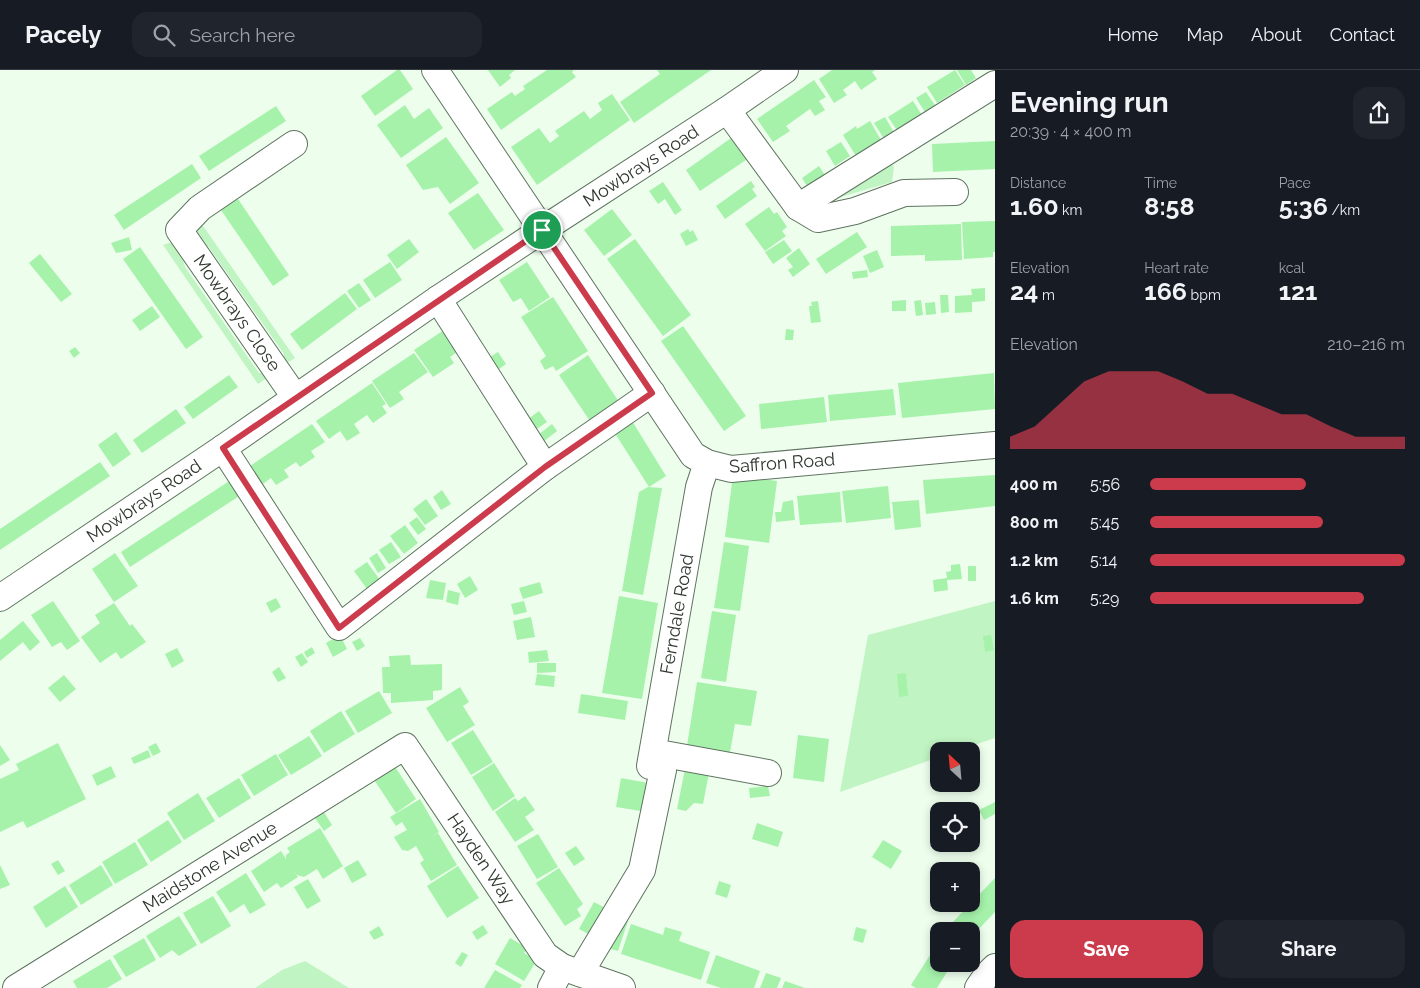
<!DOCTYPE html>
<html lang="en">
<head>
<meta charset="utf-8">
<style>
	body { margin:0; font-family:Raleway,sans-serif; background:#20242c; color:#f1f3f6; height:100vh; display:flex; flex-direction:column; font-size:19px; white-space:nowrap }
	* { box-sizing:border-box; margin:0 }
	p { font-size:16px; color:#9ea1a6 }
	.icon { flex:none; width:28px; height:28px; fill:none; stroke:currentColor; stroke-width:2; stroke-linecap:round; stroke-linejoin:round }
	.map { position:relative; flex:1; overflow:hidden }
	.side { display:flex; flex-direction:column; background:#171b24; width:425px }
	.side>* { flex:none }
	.needle { width:32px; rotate:334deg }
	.buttons { position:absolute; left:930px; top:672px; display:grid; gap:10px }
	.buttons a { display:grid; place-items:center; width:50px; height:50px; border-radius:10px; background:#171b24; box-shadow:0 2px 8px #0003; font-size:25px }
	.pin { position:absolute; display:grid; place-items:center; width:42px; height:42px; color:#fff; margin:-21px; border:2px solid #fff; border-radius:50%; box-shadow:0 1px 5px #0007 }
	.round { display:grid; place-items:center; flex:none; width:52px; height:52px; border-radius:15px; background:#20242c }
	.summary { display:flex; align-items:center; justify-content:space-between; height:85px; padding:0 15px }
	h1 { font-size:28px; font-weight:700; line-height:38px }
	.stats { display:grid; grid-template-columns:repeat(3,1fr); gap:8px; height:85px; padding:5px 15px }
	.stats div { display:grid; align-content:center }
	.stats b { font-size:25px; font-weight:700 }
	.stats small { font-size:14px; font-weight:400 }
	.stats p { font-size:14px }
	.chart { height:140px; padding:10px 15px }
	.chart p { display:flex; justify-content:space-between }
	.chart svg { width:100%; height:90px; margin-top:5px; fill:#cb3b4c; opacity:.7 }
	.cta { display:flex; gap:10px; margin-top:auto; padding:10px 15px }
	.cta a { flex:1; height:58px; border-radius:15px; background:#cb3b4c; color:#fff; font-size:20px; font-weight:700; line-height:58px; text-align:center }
	.cta a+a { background:#20242c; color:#f1f3f6 }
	ul { padding:0 15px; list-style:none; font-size:16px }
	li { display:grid; grid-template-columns:80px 60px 1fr; align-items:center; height:38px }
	li i { height:12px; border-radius:6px; background:#cb3b4c }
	header { display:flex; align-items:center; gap:30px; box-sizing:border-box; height:70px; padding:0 25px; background:#171b24; border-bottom:1px solid #363941 }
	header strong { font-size:24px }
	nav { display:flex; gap:28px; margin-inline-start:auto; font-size:18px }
	.search { width:350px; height:45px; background:#20242c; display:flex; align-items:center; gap:12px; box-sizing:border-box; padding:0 18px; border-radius:15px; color:#9ea1a6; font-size:19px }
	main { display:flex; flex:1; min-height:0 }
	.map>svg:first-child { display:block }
	.green { fill:#c1f4c3 }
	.building { fill:#a6f2ab }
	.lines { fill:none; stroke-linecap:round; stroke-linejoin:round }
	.minor-casing { stroke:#5f7360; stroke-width:28 }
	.minor { stroke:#fff; stroke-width:26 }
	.route-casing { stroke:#fff; stroke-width:10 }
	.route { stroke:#cb3b4c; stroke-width:6 }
	.labels { text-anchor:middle; stroke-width:4; stroke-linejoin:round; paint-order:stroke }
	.street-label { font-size:18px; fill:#2f372f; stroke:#fff }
</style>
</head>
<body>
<header>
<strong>Pacely</strong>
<div class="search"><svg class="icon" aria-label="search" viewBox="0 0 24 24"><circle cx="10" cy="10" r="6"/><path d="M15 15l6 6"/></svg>Search here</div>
<nav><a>Home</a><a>Map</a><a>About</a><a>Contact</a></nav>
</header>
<main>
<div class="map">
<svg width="995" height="918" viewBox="0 0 995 918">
	<rect width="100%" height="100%" fill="#edfeed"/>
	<g class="green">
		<polygon points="887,87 894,97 892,112 827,131"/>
		<polygon points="199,150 295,288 282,296 284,284 208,176 197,176 193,154"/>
		<polygon points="169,173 178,173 185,197 259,303 269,303 270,306 258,314 163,175"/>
		<polygon points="995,531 995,668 956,681 939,681 939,687 840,722 868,565"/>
		<polygon points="305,891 349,918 255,918 282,900"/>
	</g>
	<g class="building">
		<polygon points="397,0 400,0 413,19 375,46 361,26"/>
		<polygon points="488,0 515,0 509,5 511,8 500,17"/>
		<polygon points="547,0 574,0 572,2 576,7 501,60 487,39 512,22 515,26 525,19 523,16"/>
		<polygon points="657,0 711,0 634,53 620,32 660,4"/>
		<polygon points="832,0 875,0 872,2 877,9 861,20 855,11 843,20 847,25 834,33 819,9"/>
		<polygon points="955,0 965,15 937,33 927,17"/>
		<polygon points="957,0 971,0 976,8 966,15"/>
		<polygon points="814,10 826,27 819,31 825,40 815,46 810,39 786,56 790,61 773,72 757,49"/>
		<polygon points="926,22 935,35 925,42 916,28"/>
		<polygon points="612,24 630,50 537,115 511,77 539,58 550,73 559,66 555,61 584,41 590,49 602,40 598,33"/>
		<polygon points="913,31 923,47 899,63 888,47"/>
		<polygon points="405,35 414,49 429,38 443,58 401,88 377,55"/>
		<polygon points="276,36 286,51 209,101 199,86"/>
		<polygon points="885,47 896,66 886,72 874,53"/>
		<polygon points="870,51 881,70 856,86 843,65 856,56 857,59"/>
		<polygon points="734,66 749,88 700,121 686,100"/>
		<polygon points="446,67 479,113 450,134 438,117 423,120 406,95"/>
		<polygon points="995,71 995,99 933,102 932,74"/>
		<polygon points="841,72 850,86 835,96 826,81"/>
		<polygon points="192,94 201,108 124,160 114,145"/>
		<polygon points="819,96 830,113 812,124 802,108"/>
		<polygon points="751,111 755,117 752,119 757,126 725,149 716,136"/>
		<polygon points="663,112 682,140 675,145 665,129 658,134 649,121"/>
		<polygon points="478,123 504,160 474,180 448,143"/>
		<polygon points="238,129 289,205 273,216 221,140"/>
		<polygon points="769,137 774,144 777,142 787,157 782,161 786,166 765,181 745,154"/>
		<polygon points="612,139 632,165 604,186 584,160"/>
		<polygon points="995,151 995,182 993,182 993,187 964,189 962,152"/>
		<polygon points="961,154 962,190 925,191 925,185 891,186 891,156"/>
		<polygon points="688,159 690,162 693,160 698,170 686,176 680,164"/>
		<polygon points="857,162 867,177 826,204 816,189"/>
		<polygon points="129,167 132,180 116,183 111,173"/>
		<polygon points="409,169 419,182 397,199 387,185"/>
		<polygon points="635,169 691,245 663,266 607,189"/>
		<polygon points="784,170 792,181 773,194 765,182"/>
		<polygon points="140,177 203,267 186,279 123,189"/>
		<polygon points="799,178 810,194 793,207 788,200 793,197 786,188"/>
		<polygon points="877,180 884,197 870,203 863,186"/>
		<polygon points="40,184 72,224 61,232 29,193"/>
		<polygon points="390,192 402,210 375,228 363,210"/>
		<polygon points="527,192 550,227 529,241 521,228 513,232 499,210"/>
		<polygon points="867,200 868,207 853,209 852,202"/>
		<polygon points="359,213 371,230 359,238 347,221"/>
		<polygon points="985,218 985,231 972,232 972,242 955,243 955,226 972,225 971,219"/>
		<polygon points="345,223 357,239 302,280 290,264"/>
		<polygon points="940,225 948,225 949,242 941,243"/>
		<polygon points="553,227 588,281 556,301 553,296 545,300 540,291 546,286 521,247"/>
		<polygon points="906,230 906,241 892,241 892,231"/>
		<polygon points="921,230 923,245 916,246 914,231"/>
		<polygon points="818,231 821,252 811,253 809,236 812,236 811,232"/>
		<polygon points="935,232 936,244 926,245 925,233"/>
		<polygon points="152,236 160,247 140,261 132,250"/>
		<polygon points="450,256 464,277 450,287 454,293 433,307 414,280"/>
		<polygon points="683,256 746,346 724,361 661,271"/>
		<polygon points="786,259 794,260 793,270 785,270"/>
		<polygon points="75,277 80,283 74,288 69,281"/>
		<polygon points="498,282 506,294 491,305 482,292"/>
		<polygon points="414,283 428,302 399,322 404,329 390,338 372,311"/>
		<polygon points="588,285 623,338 594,357 559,305"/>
		<polygon points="994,303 995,339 902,348 898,313"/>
		<polygon points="229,305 238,317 193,349 184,337"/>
		<polygon points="372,313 386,334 382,336 387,343 373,353 367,345 354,354 360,363 347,371 340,361 329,369 316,351"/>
		<polygon points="893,319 896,345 830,351 828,325"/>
		<polygon points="824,327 827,352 761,359 759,334"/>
		<polygon points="176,339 186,353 142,383 133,370"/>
		<polygon points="539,341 547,352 531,363 524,352"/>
		<polygon points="629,346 666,406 649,417 611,357"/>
		<polygon points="312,354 325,372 311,381 315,387 300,397 296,392 284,400 289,407 276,415 271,408 256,419 244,400"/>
		<polygon points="552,354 557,361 543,372 538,365"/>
		<polygon points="116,362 131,384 113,397 98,375"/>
		<polygon points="100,392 110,406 0,480 0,459"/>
		<polygon points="733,405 777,411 769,473 725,467"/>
		<polygon points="995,405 995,436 926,444 923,410"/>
		<polygon points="237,406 247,421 130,497 121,482"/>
		<polygon points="888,416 891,448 846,453 842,421"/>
		<polygon points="648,417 662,418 643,525 622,521 639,422"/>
		<polygon points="442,420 451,434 441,440 433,427"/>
		<polygon points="840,422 842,452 800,455 797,426"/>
		<polygon points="426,429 438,446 425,455 413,439"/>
		<polygon points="793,430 795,450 776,452 775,442 781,442 783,432"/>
		<polygon points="919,430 921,457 895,460 892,432"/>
		<polygon points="417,447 426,459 418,465 409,453"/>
		<polygon points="405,455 418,473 404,484 390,466"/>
		<polygon points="391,472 401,487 389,494 379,480"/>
		<polygon points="724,472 749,476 740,541 714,538"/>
		<polygon points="115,483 138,516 114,532 92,499"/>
		<polygon points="377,483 386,498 378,503 369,488"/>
		<polygon points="367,492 380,510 367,519 354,501"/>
		<polygon points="960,494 962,509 947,510 948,520 934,522 933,510 947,508 946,502 951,501 951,495"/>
		<rect x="968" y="496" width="8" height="15"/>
		<polygon points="470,506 478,520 465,528 457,514"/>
		<polygon points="430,510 446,513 443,530 426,528"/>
		<polygon points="540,512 543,523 523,529 519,518"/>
		<polygon points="448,520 460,523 458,535 446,532"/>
		<polygon points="619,526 658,533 642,629 602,623"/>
		<polygon points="276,528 281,537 271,543 266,533"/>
		<polygon points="53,531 80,571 67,580 61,572 52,577 31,545"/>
		<polygon points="524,531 527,542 514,545 511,534"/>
		<polygon points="114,533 130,556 132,554 146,572 121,589 116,582 100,593 81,567 100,553 95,545"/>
		<polygon points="712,541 736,545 726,612 701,608"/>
		<polygon points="531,547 535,567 517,570 513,551"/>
		<polygon points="23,551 40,572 30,581 23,572 0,591 0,570"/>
		<polygon points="340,565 347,579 333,587 326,573"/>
		<polygon points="991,565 994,580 985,582 983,566"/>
		<polygon points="360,568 365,576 357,581 352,572"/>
		<polygon points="312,577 315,583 307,588 304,582"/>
		<polygon points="177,578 184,591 172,598 165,584"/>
		<polygon points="547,580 549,591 529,593 528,582"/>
		<polygon points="302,583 308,592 301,597 295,587"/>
		<polygon points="410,585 411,595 442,594 442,620 433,621 433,630 391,633 391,623 383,623 382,597 390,597 389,586"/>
		<polygon points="537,593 556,593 556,602 537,603"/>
		<polygon points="279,597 286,608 278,612 272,602"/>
		<polygon points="906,603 908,626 899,627 897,604"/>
		<polygon points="537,604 555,606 554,617 535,615"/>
		<polygon points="64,605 76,619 60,632 48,618"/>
		<polygon points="697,612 757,621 751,656 735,654 729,688 686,682"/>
		<polygon points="460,617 469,632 463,636 475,655 447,672 426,638"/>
		<polygon points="379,621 392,643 358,663 345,641"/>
		<polygon points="581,624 628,631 625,650 578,643"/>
		<polygon points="341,641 355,664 324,683 310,661"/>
		<polygon points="473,660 493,692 471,705 451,673"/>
		<polygon points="798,665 829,669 824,712 793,708"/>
		<polygon points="309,666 322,686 291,705 278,685"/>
		<polygon points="58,673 86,729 27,758 23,751 0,762 0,709 19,700 16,694"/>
		<polygon points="156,673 161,682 153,686 148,677"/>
		<polygon points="0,675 10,690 0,696"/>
		<polygon points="148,680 151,687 134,694 131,688"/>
		<polygon points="276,684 288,705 254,726 241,705"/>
		<polygon points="392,692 416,729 396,743 371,705"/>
		<polygon points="494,693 515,726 493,741 472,707"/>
		<polygon points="686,694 710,698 703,734 694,733 686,741 677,739"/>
		<polygon points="111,696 116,707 97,716 92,705"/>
		<polygon points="239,708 251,728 219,748 206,728"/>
		<polygon points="621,708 659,715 653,743 616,737"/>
		<polygon points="768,716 770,726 750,728 749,718"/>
		<polygon points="198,723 215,751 184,770 167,743"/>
		<polygon points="525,726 535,740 525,747 534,760 515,772 495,742 515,728 518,731"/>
		<polygon points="420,729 439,762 430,767 438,763 457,795 431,811 420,793 424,790 416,776 408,781 402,780 394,767 407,760 402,752 396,756 390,747"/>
		<polygon points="995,732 995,744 984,750 979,740"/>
		<polygon points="324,742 332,755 324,761 315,748"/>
		<polygon points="168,750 182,772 151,792 137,770"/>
		<polygon points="757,753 783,762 778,777 752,769"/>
		<polygon points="320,758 343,796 323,809 317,799 304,807 297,805 292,798 298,807 281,818 277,813 264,822 251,801 281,781 286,789 286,785 290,782 287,778"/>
		<polygon points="538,764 558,797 537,809 517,776"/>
		<polygon points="883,770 902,781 891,799 872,787"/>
		<polygon points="135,772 148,795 115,814 102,792"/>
		<polygon points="576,776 585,789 574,796 565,783"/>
		<polygon points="58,790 65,801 58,805 51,794"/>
		<polygon points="358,790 367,805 352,813 344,798"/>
		<polygon points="0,795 10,815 0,819"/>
		<polygon points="101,795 113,815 81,835 69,815"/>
		<polygon points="458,796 479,828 447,848 427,816"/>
		<polygon points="559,798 583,834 577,839 581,846 565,856 536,813"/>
		<polygon points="246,803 266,835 250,844 244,834 230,843 216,822"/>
		<polygon points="995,808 995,842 971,867 971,861 961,861 952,853"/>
		<polygon points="308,809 321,831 307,839 294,817"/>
		<polygon points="719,811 731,815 727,828 715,824"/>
		<polygon points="65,816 78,837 46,858 33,837"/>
		<polygon points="213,826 231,856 201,874 183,843"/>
		<polygon points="594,832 611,841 596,868 579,859"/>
		<polygon points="618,844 629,848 618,881 607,878"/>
		<polygon points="179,846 197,875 179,886 172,880 160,888 146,866"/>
		<polygon points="631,854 663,865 665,857 682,862 679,871 710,882 701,910 621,884"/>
		<polygon points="483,855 488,863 477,870 472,862"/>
		<polygon points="379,856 384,865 374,870 369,862"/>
		<polygon points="856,857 867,860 863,873 853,870"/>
		<polygon points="144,868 156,890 126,907 113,886"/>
		<polygon points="510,868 527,878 524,883 537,890 524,911 495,894"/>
		<polygon points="939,871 939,894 952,894 937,918 916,918 911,915"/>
		<polygon points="462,882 468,885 461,897 455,893"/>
		<polygon points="716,885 760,901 754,918 721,918 706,913"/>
		<polygon points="110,889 122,909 107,918 77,918 73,911"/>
		<polygon points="495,900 522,915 520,918 484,918"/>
		<polygon points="766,903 781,908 777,918 760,918"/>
		<polygon points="785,911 805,918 782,918"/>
	</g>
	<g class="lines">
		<g class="minor-casing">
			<g id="minor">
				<polyline points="435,0 693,385 707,393 731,399 995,375"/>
				<polyline points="727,40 798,137 818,149 855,141 904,123 955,122"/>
				<polyline points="294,74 200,138 179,160 295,327"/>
				<polyline points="798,137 995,14"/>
				<polyline points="438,229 545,397"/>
				<polyline points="223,378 339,557 545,397 652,323"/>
				<polyline points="0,528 223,378 438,229 542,160 727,40 785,0"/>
				<polyline points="653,682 768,703"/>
				<polyline points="650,696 699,417 707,393"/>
				<polyline points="580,903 642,800 663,700 653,682"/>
				<polyline points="16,918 405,676 545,885 562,897 622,918"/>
				<polyline points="551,918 562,897"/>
				<polyline points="978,918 987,905 995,897"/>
			</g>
		</g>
		<use href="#minor" class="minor"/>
	</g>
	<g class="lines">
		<g class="route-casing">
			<polygon id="route" points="542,160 652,323 545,397 339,558 223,378"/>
		</g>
		<use href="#route" class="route"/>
	</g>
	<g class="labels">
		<g class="street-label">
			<text transform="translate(641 96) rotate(-33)" y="6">Mowbrays Road</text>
			<text transform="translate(237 243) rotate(55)" y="6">Mowbrays Close</text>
			<text transform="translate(782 393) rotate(-4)" y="6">Saffron Road</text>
			<text transform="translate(144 431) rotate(-34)" y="6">Mowbrays Road</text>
			<text transform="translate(677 544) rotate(-80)" y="6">Ferndale Road</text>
			<text transform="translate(481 789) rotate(56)" y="6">Hayden Way</text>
			<text transform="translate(210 797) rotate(-32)" y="6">Maidstone Avenue</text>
		</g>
	</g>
</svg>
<div class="buttons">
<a><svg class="needle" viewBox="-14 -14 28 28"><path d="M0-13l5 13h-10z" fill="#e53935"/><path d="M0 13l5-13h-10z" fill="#9ea1a6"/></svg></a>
<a><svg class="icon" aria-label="locate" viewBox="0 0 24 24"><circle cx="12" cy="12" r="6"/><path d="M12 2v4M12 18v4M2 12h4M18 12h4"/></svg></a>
<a>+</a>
<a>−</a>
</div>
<div class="pin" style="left:542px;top:160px;background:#1e9e55"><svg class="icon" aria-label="arrive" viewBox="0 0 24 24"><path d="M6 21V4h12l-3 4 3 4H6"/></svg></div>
</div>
<section class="side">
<div class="summary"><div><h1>Evening run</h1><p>20:39 · 4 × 400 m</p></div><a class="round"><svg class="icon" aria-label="share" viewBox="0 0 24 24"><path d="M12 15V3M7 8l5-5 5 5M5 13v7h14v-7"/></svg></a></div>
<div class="stats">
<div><p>Distance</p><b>1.60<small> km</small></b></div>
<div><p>Time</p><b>8:58</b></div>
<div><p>Pace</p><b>5:36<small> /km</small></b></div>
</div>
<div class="stats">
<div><p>Elevation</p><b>24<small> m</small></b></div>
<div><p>Heart rate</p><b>166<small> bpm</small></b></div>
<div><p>kcal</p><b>121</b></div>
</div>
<div class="chart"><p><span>Elevation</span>210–216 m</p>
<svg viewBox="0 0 160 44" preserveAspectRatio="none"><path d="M0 44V38L10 33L20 22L30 11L40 6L50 6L60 6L70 11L80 17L90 17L100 22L110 27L120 27L130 33L140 38L150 38L160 38V44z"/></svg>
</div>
<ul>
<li><b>400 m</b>5:56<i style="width:61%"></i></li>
<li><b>800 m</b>5:45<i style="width:68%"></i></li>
<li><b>1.2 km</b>5:14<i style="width:100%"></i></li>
<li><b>1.6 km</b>5:29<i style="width:84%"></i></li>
</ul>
<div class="cta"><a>Save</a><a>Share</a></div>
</section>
</main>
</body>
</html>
